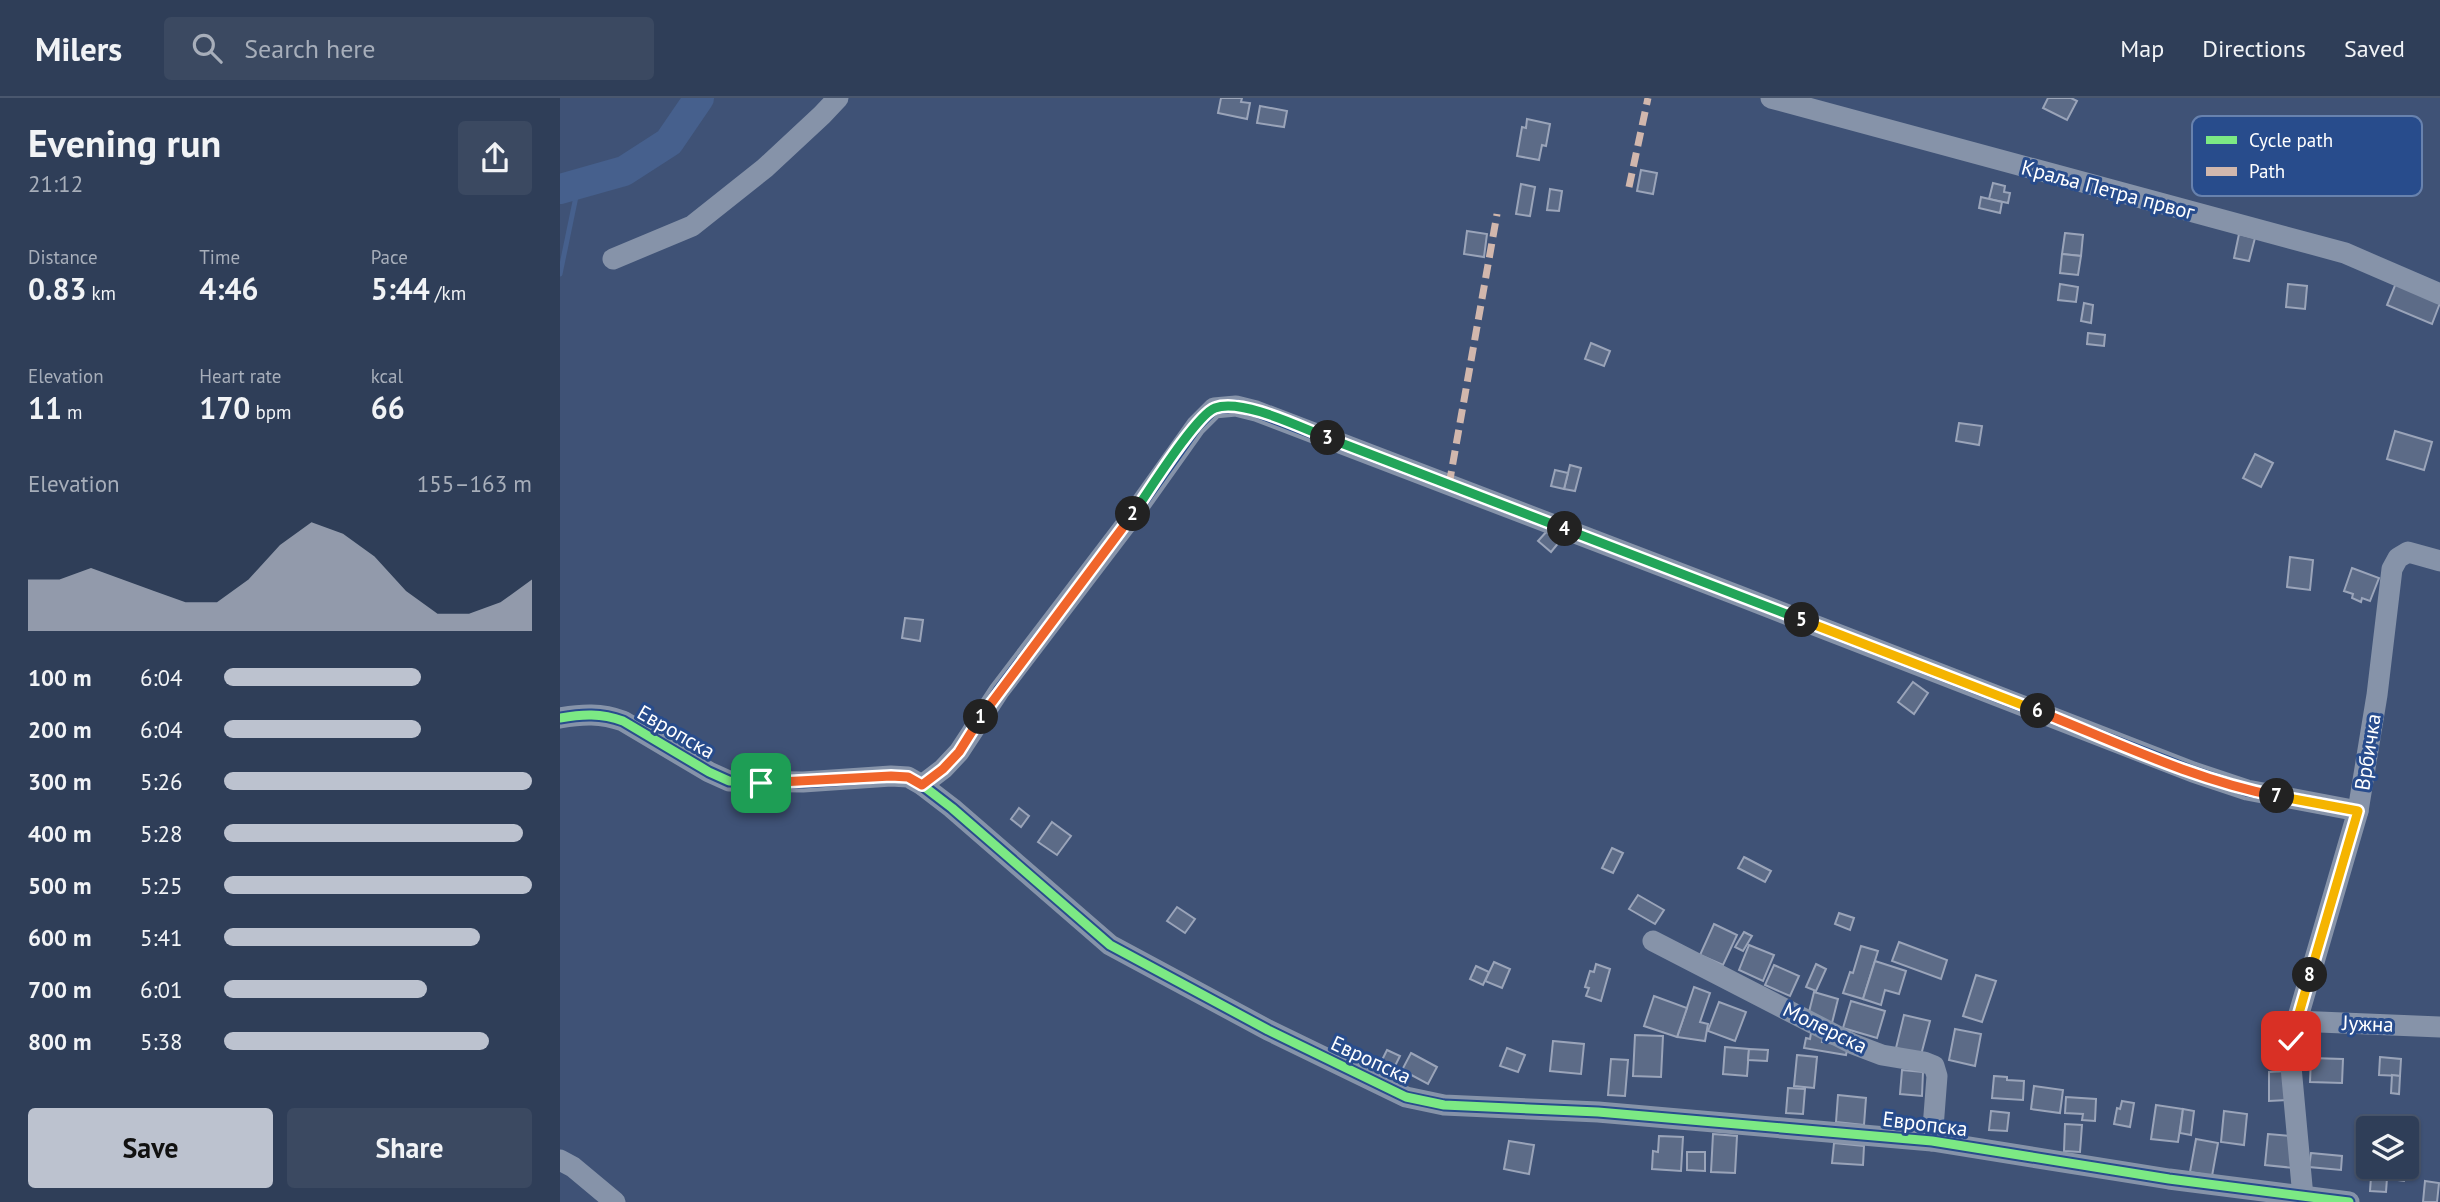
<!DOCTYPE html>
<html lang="en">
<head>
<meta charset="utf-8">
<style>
	body { margin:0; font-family:"PT Sans",sans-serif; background:#3b4961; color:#f1f3f6; height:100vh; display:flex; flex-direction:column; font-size:26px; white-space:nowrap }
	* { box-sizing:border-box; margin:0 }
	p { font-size:23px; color:#a7aeba }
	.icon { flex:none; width:38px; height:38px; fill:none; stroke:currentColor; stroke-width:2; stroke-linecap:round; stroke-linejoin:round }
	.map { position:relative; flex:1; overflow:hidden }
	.side { display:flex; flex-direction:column; background:#2f3e58; width:560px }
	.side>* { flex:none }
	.tools { position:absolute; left:1796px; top:1018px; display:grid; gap:14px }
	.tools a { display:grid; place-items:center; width:63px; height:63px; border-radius:7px; background:#2f3e58; box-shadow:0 2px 5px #0004,0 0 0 2px #4a576e; font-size:35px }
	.pin { position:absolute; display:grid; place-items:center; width:60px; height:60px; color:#fff; margin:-30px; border-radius:14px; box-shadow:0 4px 10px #0006 }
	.km { position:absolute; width:35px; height:35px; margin:-18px; border-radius:50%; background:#222; color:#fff; font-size:19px; line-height:35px; text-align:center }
	.round { display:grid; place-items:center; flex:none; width:74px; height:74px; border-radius:7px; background:#3b4961 }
	.headline { display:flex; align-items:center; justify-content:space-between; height:119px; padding:0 28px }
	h1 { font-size:38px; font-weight:600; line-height:52px }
	.figures { display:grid; grid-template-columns:repeat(3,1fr); gap:10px; height:119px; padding:7px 28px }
	.figures div { display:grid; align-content:center }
	.figures b { font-size:30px; font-weight:600 }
	.figures small { font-size:19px; font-weight:400 }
	.figures p { font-size:19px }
	.chart { height:196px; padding:14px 28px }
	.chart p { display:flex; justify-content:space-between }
	.chart svg { width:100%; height:126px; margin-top:7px; fill:#bcc2cf; opacity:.7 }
	.primary-button { display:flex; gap:14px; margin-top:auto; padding:14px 28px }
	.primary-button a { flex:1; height:80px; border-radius:7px; background:#bcc2cf; color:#111; font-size:28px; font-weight:600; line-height:80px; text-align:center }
	.primary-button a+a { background:#3b4961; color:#f1f3f6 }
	ul { padding:0 28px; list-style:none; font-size:23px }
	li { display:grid; grid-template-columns:112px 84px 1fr; align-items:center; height:52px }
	li i { height:18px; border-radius:9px; background:#bcc2cf }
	header { display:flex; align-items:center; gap:42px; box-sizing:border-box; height:98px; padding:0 35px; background:#2f3e58; border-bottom:2px solid #4a576e }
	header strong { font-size:33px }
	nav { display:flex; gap:38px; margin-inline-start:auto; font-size:24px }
	.search { width:490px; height:63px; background:#3b4961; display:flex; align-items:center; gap:18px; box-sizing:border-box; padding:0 24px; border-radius:7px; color:#a7aeba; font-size:26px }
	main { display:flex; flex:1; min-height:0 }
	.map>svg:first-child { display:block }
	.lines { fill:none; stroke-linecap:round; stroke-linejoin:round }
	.stream { stroke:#46608d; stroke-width:5 }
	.river { stroke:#46608d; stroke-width:30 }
	.building { fill:#5c6b87; stroke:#9aa4b9; stroke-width:2 }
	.minor { stroke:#8693a9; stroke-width:21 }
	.quiet { stroke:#d1b7ad; stroke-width:7; stroke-dasharray:14 7; stroke-linecap:butt }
	.cycleway-casing { stroke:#284c8c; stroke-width:13 }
	.cycleway { stroke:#7ce984; stroke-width:9 }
	.split-1-casing { stroke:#fff; stroke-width:14 }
	.split-2-casing { stroke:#fff; stroke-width:14 }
	.split-3-casing { stroke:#fff; stroke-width:14 }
	.split-4-casing { stroke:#fff; stroke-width:14 }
	.split-5-casing { stroke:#fff; stroke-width:14 }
	.split-6-casing { stroke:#fff; stroke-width:14 }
	.split-7-casing { stroke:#fff; stroke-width:14 }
	.split-8-casing { stroke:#fff; stroke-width:14 }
	.split-9-casing { stroke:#fff; stroke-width:14 }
	.split-1 { stroke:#f0652b; stroke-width:9 }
	.split-2 { stroke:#f0652b; stroke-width:9 }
	.split-3 { stroke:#22a559; stroke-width:9 }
	.split-4 { stroke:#22a559; stroke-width:9 }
	.split-5 { stroke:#22a559; stroke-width:9 }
	.split-6 { stroke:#f5b400; stroke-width:9 }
	.split-7 { stroke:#f0652b; stroke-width:9 }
	.split-8 { stroke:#f5b400; stroke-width:9 }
	.split-9 { stroke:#f5b400; stroke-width:9 }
	.labels { text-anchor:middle; stroke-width:6; stroke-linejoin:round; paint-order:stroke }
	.street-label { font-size:21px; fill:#fff; stroke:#284c8c }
	.key { fill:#284c8c; stroke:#6882ae; stroke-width:2 }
	.key-label { font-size:19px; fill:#fff }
</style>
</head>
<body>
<header>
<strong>Milers</strong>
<div class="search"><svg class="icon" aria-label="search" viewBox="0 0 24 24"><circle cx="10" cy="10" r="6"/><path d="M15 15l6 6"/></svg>Search here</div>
<nav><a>Map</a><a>Directions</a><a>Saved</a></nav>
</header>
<main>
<section class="side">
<div class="headline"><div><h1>Evening run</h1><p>21:12</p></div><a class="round"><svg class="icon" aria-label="share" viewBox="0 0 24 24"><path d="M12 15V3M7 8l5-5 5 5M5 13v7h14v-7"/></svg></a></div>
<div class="figures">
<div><p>Distance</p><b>0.83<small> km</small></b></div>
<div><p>Time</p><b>4:46</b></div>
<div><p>Pace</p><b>5:44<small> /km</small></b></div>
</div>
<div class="figures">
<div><p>Elevation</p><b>11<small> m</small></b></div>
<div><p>Heart rate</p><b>170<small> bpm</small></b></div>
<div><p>kcal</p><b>66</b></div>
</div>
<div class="chart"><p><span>Elevation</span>155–163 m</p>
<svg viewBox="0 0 160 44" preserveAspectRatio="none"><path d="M0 44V26L10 26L20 22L30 26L40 30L50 34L60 34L70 26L80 14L90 6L100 10L110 18L120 30L130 38L140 38L150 34L160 26V44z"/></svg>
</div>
<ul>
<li><b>100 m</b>6:04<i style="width:64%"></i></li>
<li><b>200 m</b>6:04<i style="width:64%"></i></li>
<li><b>300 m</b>5:26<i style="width:100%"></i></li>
<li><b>400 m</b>5:28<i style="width:97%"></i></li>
<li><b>500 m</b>5:25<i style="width:100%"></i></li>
<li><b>600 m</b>5:41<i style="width:83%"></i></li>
<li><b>700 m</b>6:01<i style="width:66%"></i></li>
<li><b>800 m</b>5:38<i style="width:86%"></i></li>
</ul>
<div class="primary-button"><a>Save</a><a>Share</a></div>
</section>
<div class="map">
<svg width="1880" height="1104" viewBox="0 0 1880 1104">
	<rect width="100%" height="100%" fill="#3f5276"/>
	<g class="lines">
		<polyline class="stream" points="0,176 19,84"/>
		<polyline class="river" points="0,91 64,73 109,44 139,0"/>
	</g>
	<g class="building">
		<polygon points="661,0 682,0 681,4 690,5 687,21 658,15"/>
		<polygon points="1488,0 1511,0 1517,3 1507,22 1483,10"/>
		<polygon points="700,8 727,13 724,29 697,25"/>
		<polygon points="967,21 990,26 986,48 982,47 979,62 957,58 962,29 966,30"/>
		<polygon points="1081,72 1097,75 1093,96 1077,93"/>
		<polygon points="1433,85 1445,88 1444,94 1450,95 1448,105 1429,101"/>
		<polygon points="961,86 975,89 970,118 956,116"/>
		<polygon points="990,91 1002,93 999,113 987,112"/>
		<polygon points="1421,99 1442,104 1440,115 1419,110"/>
		<polygon points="907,133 927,136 924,159 904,156"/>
		<polygon points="1505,135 1523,137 1521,158 1502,156"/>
		<polygon points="1679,136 1695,140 1689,163 1674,160"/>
		<polygon points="1502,156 1521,158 1518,177 1500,175"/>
		<polygon points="1836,185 1880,205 1872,226 1827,207"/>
		<polygon points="1500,186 1518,189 1516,204 1498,202"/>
		<polygon points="1728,186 1747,188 1745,211 1726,209"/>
		<polygon points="1524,205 1533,207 1531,225 1521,223"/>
		<polygon points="1528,235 1545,237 1544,248 1527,246"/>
		<polygon points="1031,245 1050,253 1044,268 1025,261"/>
		<polygon points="1399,325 1422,328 1419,347 1396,343"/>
		<polygon points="1835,333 1872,344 1864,372 1827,361"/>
		<polygon points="1695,356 1713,365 1701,389 1683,380"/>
		<polygon points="1010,367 1021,370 1015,393 1004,391"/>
		<polygon points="995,372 1008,375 1004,391 991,388"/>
		<polygon points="988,432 1000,443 991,454 978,443"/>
		<polygon points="1730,459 1753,462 1750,492 1727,489"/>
		<polygon points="1792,470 1819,480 1810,503 1802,500 1801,504 1792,500 1793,496 1784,493"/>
		<polygon points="345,520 363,522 360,543 342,540"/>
		<polygon points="1353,584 1368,595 1354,616 1338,604"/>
		<polygon points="459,710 469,718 461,729 451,721"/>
		<polygon points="492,724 511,738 497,757 478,744"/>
		<polygon points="1052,750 1063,755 1053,775 1042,770"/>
		<polygon points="1184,759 1211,773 1205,784 1178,770"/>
		<polygon points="1078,797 1104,812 1095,826 1069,811"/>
		<polygon points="617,809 635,821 625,835 607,823"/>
		<polygon points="1279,815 1294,820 1290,832 1275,826"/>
		<polygon points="1154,826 1177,837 1163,867 1140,857"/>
		<polygon points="1184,834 1192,838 1183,853 1175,849"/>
		<polygon points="1339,844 1387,862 1381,881 1332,863"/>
		<polygon points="1189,847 1214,857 1203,883 1179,872"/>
		<polygon points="1301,848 1318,853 1303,901 1283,895 1290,874 1293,875"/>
		<polygon points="1315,863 1346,873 1339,896 1325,892 1321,907 1303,901"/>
		<polygon points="934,864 950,871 942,890 925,883"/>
		<polygon points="1036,866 1050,871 1041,903 1026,898 1029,890 1025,889 1030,873 1034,874"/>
		<polygon points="1256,866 1266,871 1256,893 1246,889"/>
		<polygon points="1214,867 1239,878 1230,898 1205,887"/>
		<polygon points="916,868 929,874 923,887 910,881"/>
		<polygon points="1416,877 1436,883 1422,924 1403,918"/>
		<polygon points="1134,889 1150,895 1140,924 1148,926 1145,943 1117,939"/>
		<polygon points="1254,894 1278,901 1272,925 1248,918"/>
		<polygon points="1094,898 1127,910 1117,939 1084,928"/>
		<polygon points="1291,903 1325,913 1317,940 1283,930"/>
		<polygon points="1159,904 1186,914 1175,943 1148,933"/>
		<polygon points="1344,917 1370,923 1361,957 1336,950"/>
		<polygon points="1395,931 1421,936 1415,968 1389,962"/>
		<polygon points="1251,935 1264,937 1262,944 1288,948 1286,957 1244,950 1246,940 1250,941"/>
		<polygon points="1075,937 1103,938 1101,979 1073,978"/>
		<polygon points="993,943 1024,946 1021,976 990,973"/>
		<polygon points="1165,949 1189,951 1187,978 1163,976"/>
		<polygon points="947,950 965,957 958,974 940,968"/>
		<polygon points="1189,951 1208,952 1207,963 1188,962"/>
		<polygon points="827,952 840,958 834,970 821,964"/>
		<polygon points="851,955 877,969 868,986 842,972"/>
		<polygon points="1237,957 1257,959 1254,990 1234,988"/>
		<polygon points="1820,959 1841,961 1840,978 1819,977"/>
		<polygon points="1751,960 1783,961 1782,985 1750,984"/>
		<polygon points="1051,961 1068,962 1065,998 1048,997"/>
		<polygon points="1342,972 1363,974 1362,998 1340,996"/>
		<polygon points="1728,973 1728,1002 1709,1003 1709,974"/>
		<polygon points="1832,977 1840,978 1839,996 1831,995"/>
		<polygon points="1434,978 1447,979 1447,982 1464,983 1463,1002 1432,1000"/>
		<polygon points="1474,988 1503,992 1500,1015 1471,1011"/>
		<polygon points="1228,990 1245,991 1243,1016 1226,1015"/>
		<polygon points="1278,997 1306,1000 1304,1027 1276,1024"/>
		<polygon points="1506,999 1536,1001 1535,1023 1522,1022 1523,1016 1505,1015"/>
		<polygon points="1562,1003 1574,1005 1570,1029 1554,1026 1557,1010 1560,1011"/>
		<polygon points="1596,1007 1623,1011 1618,1044 1591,1041"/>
		<polygon points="1623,1011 1634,1013 1631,1037 1620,1035"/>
		<polygon points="1431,1013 1449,1015 1447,1033 1429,1032"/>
		<polygon points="1664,1013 1687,1016 1684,1047 1661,1044"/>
		<polygon points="1505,1026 1522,1027 1520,1054 1504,1053"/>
		<polygon points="1153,1036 1177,1038 1175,1075 1151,1074"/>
		<polygon points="1708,1036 1732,1038 1734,1070 1705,1067"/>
		<polygon points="1099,1038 1123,1039 1121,1073 1092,1071 1093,1053 1098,1054"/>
		<polygon points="1636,1041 1658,1045 1652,1078 1630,1074"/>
		<polygon points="949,1043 974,1047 969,1076 944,1071"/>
		<polygon points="1274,1045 1304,1048 1303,1067 1272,1065"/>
		<polygon points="1127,1054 1145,1054 1145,1073 1127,1072"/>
		<polygon points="1751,1055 1782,1058 1781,1072 1749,1069"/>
		<polygon points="1846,1063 1858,1065 1856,1080 1845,1079 1844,1083 1829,1081 1830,1069 1846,1069"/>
		<polygon points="1811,1079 1827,1080 1826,1094 1810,1093"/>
		<polygon points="1865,1083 1879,1085 1877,1104 1863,1104"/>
	</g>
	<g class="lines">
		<g class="minor">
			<polyline points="1211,0 1785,155 1880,196"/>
			<polyline points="53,161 132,128 205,70 262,17 278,0"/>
			<path d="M0 620C22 616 41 615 63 623L149 674 169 683 243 684 331 678 348 679 362 687 392 710 550 847 708 932 846 999 884 1007 1038 1014 1372 1043 1609 1081 1789 1104"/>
			<polyline points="362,687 383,671 399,654 439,593 567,425 636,328 654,310 676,308 696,313 1177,497 1633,674 1687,692 1798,713"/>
			<polyline points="1093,843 1293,946 1322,957 1364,964 1374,968 1377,978 1372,1043"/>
			<polyline points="1735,923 1880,929"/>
			<polyline points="0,1062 13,1069 55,1104"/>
			<polyline points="1743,1099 1730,958 1731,943 1798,713 1817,597 1832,471 1838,460 1848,454 1880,463"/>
		</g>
		<g class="quiet">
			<polyline points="1069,89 1088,0"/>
			<polyline points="889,387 937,116"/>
		</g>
		<g class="cycleway-casing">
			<g id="cycleway">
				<path d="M0 620C22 616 41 615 63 623L149 674 169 683 243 684 331 678 348 679 362 687 392 710 550 847 708 932 846 999 884 1007 1038 1014 1372 1043 1609 1081 1789 1104"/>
				<polyline points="362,687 383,671 399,654 439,593 567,425 636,328 654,310 676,308 696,313 1177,497 1633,674 1687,692 1798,713"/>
			</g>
		</g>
		<use href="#cycleway" class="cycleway"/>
	</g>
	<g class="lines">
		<g class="split-1-casing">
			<polyline id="split-1" points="201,685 331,678 348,679 362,687 383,671 399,654 421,619"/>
		</g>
		<g class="split-2-casing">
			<polyline id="split-2" points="421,619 573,416"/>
		</g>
		<g class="split-3-casing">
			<path id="split-3" d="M573 416C587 396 636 317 655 310 682 300 742 330 768 340"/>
		</g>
		<g class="split-4-casing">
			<polyline id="split-4" points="768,340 1005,431"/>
		</g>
		<g class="split-5-casing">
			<polyline id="split-5" points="1005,431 1242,522"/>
		</g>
		<g class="split-6-casing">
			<polyline id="split-6" points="1242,522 1478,613"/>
		</g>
		<g class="split-7-casing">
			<path id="split-7" d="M1478 613C1556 644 1634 682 1717 698"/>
		</g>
		<g class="split-8-casing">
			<polyline id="split-8" points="1717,698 1798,713 1750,877"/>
		</g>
		<g class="split-9-casing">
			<polyline id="split-9" points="1731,943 1750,877"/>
		</g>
		<use href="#split-1" class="split-1"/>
		<use href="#split-2" class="split-2"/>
		<use href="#split-3" class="split-3"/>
		<use href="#split-4" class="split-4"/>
		<use href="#split-5" class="split-5"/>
		<use href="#split-6" class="split-6"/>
		<use href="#split-7" class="split-7"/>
		<use href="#split-8" class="split-8"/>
		<use href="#split-9" class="split-9"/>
	</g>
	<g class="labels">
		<g class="street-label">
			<text transform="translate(1548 92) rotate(15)" y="7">Краља Петра првог</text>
			<text transform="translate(116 634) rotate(30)" y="7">Европска</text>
			<text transform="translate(1808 654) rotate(-81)" y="7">Врбичка</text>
			<text transform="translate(1808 926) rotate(2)" y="7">Јужна</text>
			<text transform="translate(1265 930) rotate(26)" y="7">Молерска</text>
			<text transform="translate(811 962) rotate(25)" y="7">Европска</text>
			<text transform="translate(1365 1026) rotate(7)" y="7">Европска</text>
		</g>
	</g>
	<rect x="1632" y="18" width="230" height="80" rx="10" class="key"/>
	<rect x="1646" y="38" width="31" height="8" fill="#7ce984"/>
	<rect x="1646" y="69" width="31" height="9" fill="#d1b7ad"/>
	<g class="key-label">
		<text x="1689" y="49">Cycle path</text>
		<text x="1689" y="80">Path</text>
	</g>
</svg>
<div class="tools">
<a><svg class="icon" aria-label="layers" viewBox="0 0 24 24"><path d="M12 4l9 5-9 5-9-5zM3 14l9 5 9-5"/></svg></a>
</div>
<div class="pin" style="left:201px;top:685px;background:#1e9e55"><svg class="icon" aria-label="arrive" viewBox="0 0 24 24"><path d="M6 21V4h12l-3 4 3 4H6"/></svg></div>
<div class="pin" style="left:1731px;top:943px;background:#d93025"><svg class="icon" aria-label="check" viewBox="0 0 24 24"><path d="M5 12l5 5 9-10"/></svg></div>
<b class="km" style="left:421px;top:619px">1</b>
<b class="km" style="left:573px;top:416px">2</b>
<b class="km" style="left:768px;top:340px">3</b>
<b class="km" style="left:1005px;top:431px">4</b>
<b class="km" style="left:1242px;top:522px">5</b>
<b class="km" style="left:1478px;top:613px">6</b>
<b class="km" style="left:1717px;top:698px">7</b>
<b class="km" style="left:1750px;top:877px">8</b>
</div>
</main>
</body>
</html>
